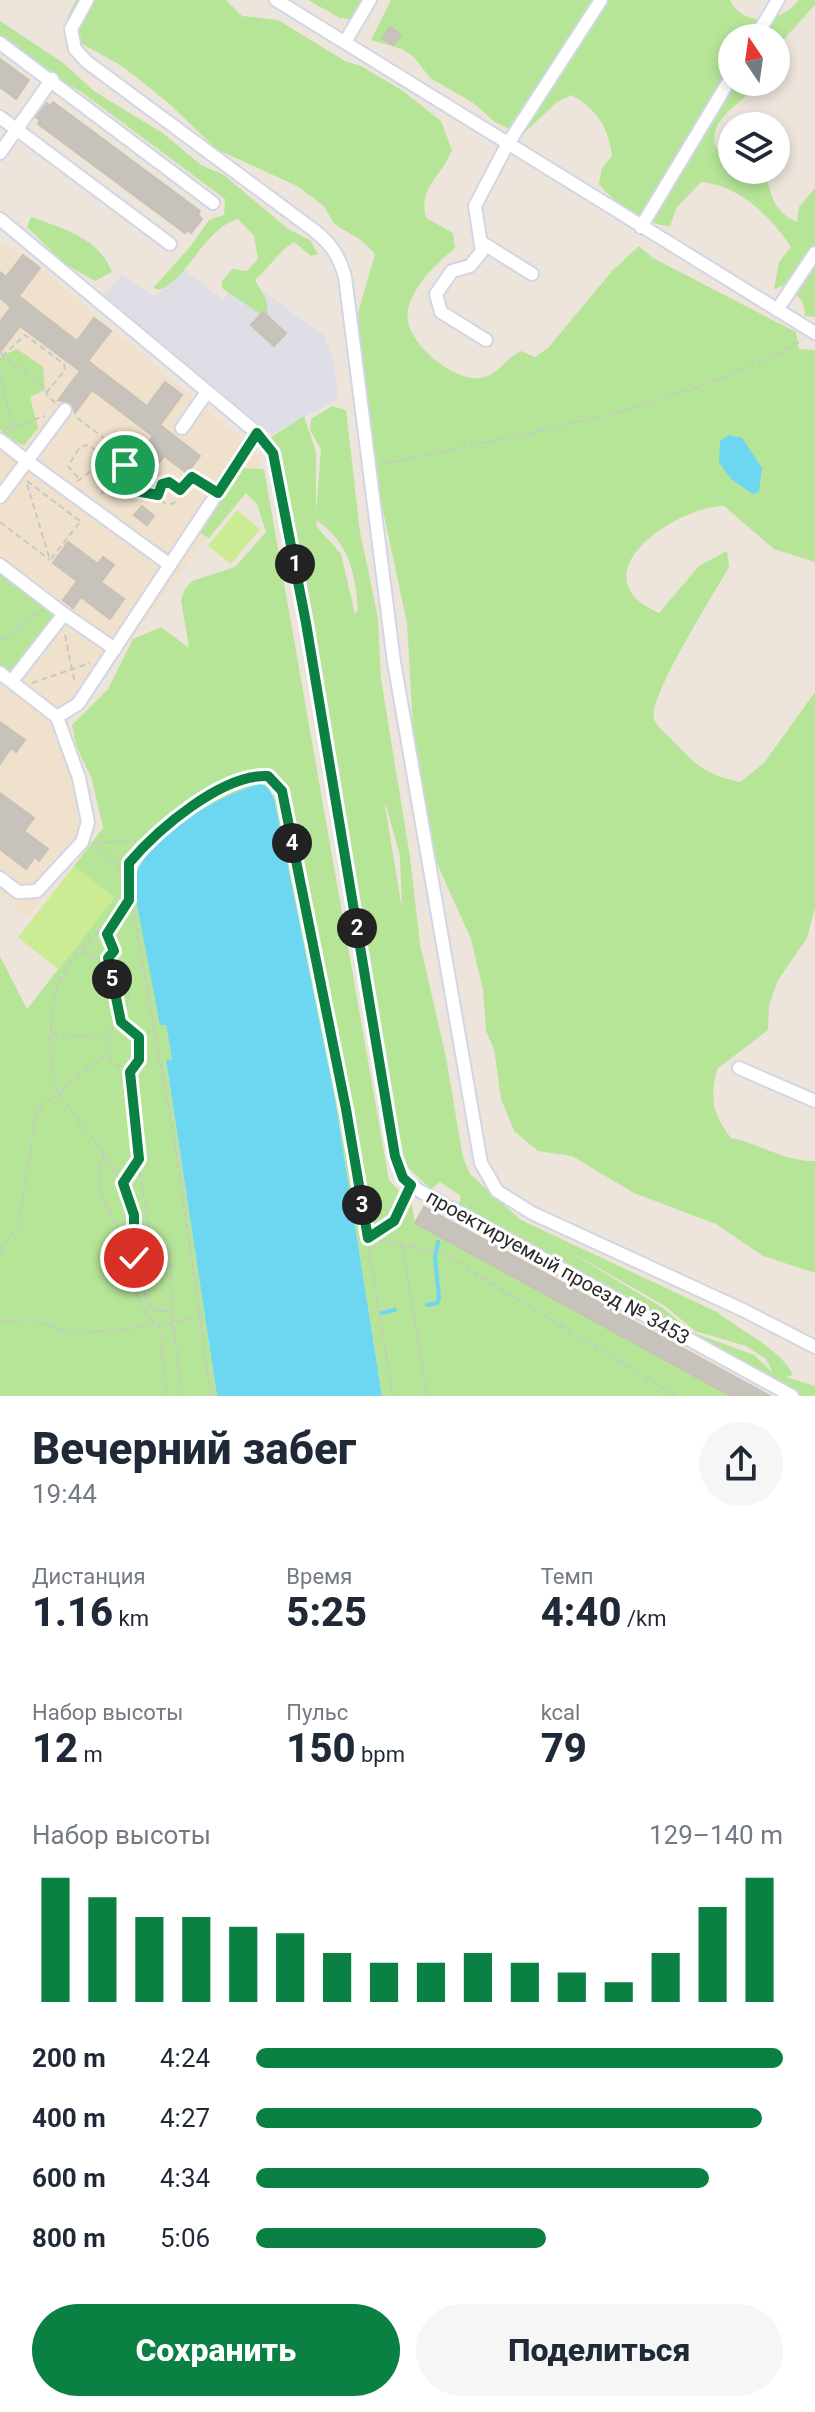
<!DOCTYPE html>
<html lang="ru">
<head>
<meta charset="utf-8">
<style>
	body { margin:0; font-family:Roboto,sans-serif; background:#f6f6f7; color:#1f2937; height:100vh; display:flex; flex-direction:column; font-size:30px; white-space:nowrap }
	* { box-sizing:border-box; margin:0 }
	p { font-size:26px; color:#747a83 }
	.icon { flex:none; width:44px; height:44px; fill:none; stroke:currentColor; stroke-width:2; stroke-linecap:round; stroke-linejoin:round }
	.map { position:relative; height:1396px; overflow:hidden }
	.drawer { display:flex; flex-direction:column; background:#fff; flex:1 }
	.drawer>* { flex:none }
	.needle { width:52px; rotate:347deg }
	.buttons { position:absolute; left:718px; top:24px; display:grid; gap:16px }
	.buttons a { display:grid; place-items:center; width:72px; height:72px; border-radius:50%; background:#fff; box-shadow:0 4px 12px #0003; font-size:40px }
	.pin { position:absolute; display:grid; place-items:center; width:68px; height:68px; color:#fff; margin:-34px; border:4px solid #fff; border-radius:50%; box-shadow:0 2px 8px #0007 }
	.km { position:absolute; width:40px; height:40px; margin:-20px; border-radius:50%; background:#222; color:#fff; font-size:22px; line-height:40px; text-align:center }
	.round { display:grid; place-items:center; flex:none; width:84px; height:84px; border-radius:42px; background:#f6f6f7 }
	.headline { display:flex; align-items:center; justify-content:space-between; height:136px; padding:0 32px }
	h1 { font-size:44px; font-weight:800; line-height:60px }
	.metrics { display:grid; grid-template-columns:repeat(3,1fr); gap:12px; height:136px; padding:8px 32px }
	.metrics div { display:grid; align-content:center }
	.metrics b { font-size:40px; font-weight:800 }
	.metrics small { font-size:22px; font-weight:400 }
	.metrics p { font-size:22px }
	.chart { height:224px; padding:16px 32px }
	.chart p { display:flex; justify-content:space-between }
	.chart svg { width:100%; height:144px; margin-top:8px; stroke:#0b8043; stroke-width:6 }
	.action { display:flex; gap:16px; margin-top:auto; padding:16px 32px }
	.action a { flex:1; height:92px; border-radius:48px; background:#0b8043; color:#fff; font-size:32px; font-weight:800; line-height:92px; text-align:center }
	.action a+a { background:#f6f6f7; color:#1f2937 }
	ul { padding:0 32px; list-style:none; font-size:26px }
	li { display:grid; grid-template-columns:128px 96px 1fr; align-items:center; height:60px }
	li i { height:20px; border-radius:10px; background:#0b8043 }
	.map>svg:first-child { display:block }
	.industrial { fill:#dfdde5 }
	.education { fill:#efe1cc }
	.green { fill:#b6e598; fill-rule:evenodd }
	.pitch { fill:#ccec93 }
	.water { fill:#6dd6f1 }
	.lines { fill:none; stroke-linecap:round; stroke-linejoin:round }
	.stream { stroke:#6dd6f1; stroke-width:4 }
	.building { fill:#c8c2bc; stroke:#c8c1b6; stroke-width:2 }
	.minor-casing { stroke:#d2d6e4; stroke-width:16 }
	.path { stroke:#c8c8c8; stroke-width:2; stroke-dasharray:6 4; stroke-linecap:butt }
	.minor { stroke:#fff; stroke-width:12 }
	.path-bridge { stroke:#c8c8c8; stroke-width:2; stroke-dasharray:6 4; stroke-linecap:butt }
	.route-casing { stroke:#fff; stroke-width:16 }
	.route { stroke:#0b8043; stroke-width:10 }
	.labels { text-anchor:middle; stroke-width:6; stroke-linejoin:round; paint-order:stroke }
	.street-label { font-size:20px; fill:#2b2b2b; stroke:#fff }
</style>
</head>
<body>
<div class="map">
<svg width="815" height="1396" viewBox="0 0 815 1396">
	<rect width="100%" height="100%" fill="#ede5dc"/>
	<polygon class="industrial" points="184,269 223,300 233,286 258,288 324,335 334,363 338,399 271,435 100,300 122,275 155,297"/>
	<polygon class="education" points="0,240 40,268 250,446 259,457 260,466 69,722 98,829 28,917 0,895"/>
	<g class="green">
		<path d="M76 0H226L242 16 278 20 345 61 361 66 403 91 441 121 452 150C442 177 418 186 426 218L453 233 455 248C436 264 414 284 408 310 401 340 454 383 481 378 498 375 505 359 521 351L535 357 548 348 612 271 639 246 653 258 796 332 799 349 815 350V562L774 549 724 506C674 507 575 576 659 613L699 566 727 551 729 567C715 592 647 699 654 719 658 729 672 739 679 747 698 768 713 777 740 782L764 763 815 692V908L807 938 778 980 769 1005 768 1030 717 1069C710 1099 712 1113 731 1138 761 1144 785 1162 815 1161V1273L763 1256 716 1224 634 1193 572 1156 538 1151 514 1131 501 1099 494 1049 486 1031 483 990 471 939 438 866 415 767 407 623 370 450 362 371 358 313 375 254 361 240 334 224 324 206 297 186 216 149 171 105 122 66 75 40 68 16Z"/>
		<polygon points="308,0 373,0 352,19 340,18"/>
		<path d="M391 0H730C744 29 782 22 799 0H815V5L776 48V38H732V82H758C746 103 709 116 715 144 718 155 729 160 732 170L765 172C771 195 774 212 797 222L799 207 815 188V317L805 316 803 302 785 285 774 289 779 262 791 247C770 216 739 185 701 182L677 207 670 226C644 225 615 204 599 184L602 168 612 156C609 128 596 108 571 95L557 102 522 135 495 122 472 102 430 78 415 58 402 49 371 40Z"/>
		<path d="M0 21 62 62 94 91 164 134 201 165 224 175 288 229 310 240 318 254 311 256 294 242C278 252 269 268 255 280L266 299 268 314H260L222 288V281L232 269 247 271 258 259 254 236 238 219C204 229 192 274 160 290L153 288 190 247 209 220 224 215 225 199 80 91 0 46Z"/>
		<path d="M31 217C64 229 98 237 112 272L95 281 65 264 27 227Z"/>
		<polygon points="17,349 43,367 45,390 30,397 38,428 24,445 9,440 0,429 0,357"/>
		<path d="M332 406 346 410 360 532 378 618 381 679 410 857 420 944 446 1057 463 1158 470 1174 521 1220 717 1312C741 1331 781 1349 793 1375L786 1377 815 1386V1396H800L459 1204 461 1196 440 1182 431 1189 406 1166 400 1150 282 464 268 439 304 416 316 452V513L321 449 310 430 311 419ZM316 520C349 543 355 571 358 609L355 614 341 554 317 527ZM386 805 400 856 402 909 385 806ZM565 1249 665 1306 695 1331 746 1346 766 1359 773 1373 754 1355 692 1332 663 1308Z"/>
		<path d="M238 468 264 469 389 1180 412 1205 415 1223 731 1396H382L335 1099 274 798 272 792 252 786C210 804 162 829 136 867L161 1025H166L172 1059 166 1061 217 1396H0V956L27 1009 114 898 74 866 103 828 92 780 76 745 72 725 108 689 133 639 161 627 189 648 181 600 185 589 192 581 235 567 266 532 257 504 246 493 209 538 196 531Z"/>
		<polygon points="0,569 59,614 11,675 0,667"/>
	</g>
	<g class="pitch">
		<polygon points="237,510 260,529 231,564 208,546"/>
		<polygon points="74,866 114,898 58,969 18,937"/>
	</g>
	<g class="water">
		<polygon points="729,435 742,438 762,468 759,492 753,494 732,480 719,462 720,441"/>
		<path d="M259 784 267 786 274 798 335 1099 382 1396H217L166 1060 172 1059 166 1025H160L133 884C141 839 217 796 259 784Z"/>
	</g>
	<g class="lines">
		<g class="stream">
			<polyline points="427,1305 437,1303 439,1298 435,1257 438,1242"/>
			<polyline points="382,1313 395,1310"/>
		</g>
	</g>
	<g class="building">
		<polygon points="390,27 401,35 393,45 382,38"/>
		<polygon points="0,59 29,80 16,99 0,87"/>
		<polygon points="53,102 200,211 198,215 202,219 191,233 187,230 185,233 38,124 40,120 36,117 47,103 50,106"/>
		<polygon points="23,255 40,268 19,296 77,341 94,318 111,331 88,361 147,406 165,382 182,395 160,425 200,456 187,473 164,456 147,479 130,466 153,436 92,390 75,413 71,403 58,400 80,371 20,326 0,352 0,322 11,307 0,298 0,272 6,277"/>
		<polygon points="263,312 286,333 274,346 251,325"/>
		<polygon points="142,506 154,516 147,525 134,515"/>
		<polygon points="68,542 98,564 103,557 114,565 101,582 124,599 110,619 81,597 73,608 63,600 77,581 53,563"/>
		<polygon points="0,722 25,740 16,752 11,748 0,764"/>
		<polygon points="0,793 34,818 24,831 48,849 39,861 35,857 26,869 0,849"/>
		<polygon points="424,1207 770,1396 731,1396 415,1223"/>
	</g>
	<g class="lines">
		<g class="minor-casing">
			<g id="minor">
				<path d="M87 0 71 29 75 49 87 62 315 231C332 245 339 256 345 277L394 662 481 1163 497 1191 532 1213 743 1310 815 1347"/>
				<polyline points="276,0 815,333"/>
				<polyline points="755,38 778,0"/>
				<polyline points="345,42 370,0"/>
				<polyline points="0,43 213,203"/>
				<polyline points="0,117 170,244"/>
				<polyline points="0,153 52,79"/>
				<polyline points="0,219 257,433 273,453 306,623 395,1156 403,1178 418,1190 792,1396"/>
				<polyline points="641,227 732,76"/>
				<polyline points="481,242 532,274"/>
				<polyline points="777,310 815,253"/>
				<polyline points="486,340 441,312 436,294 452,271 470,266 482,251 475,206 507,145 601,0"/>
				<polyline points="65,410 27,461 170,565"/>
				<polyline points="182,428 207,392"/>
				<polyline points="0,440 27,461 0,497"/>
				<polyline points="0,565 64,614"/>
				<polyline points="0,673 57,717 79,778 88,822 82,842 37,891 18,892 0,878"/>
				<polyline points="12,681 64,614 115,649"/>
				<polyline points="57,717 78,704 257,433"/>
				<polyline points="739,1068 815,1101"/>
			</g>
		</g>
		<g class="path">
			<polyline points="0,351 3,356 0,361"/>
			<polyline points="0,373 13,428 11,433"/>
			<path d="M46 393 65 370 64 364 25 335 3 356 44 387C47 395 49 398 56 403"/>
			<polyline points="77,418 124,453"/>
			<polyline points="5,429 45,416"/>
			<polyline points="98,452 124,453 125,465 98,498"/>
			<path d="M382 464C524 433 675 411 803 340"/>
			<polyline points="27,481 80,521 82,519"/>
			<path d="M77 481C87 475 99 466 98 452L88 445 80 447 68 466 79 479"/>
			<circle cx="169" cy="493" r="11"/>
			<polyline points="27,484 50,560"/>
			<polyline points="110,486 158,495"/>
			<polyline points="180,489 192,477 206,486"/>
			<polyline points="0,522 50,560"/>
			<polyline points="51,559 79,523"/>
			<polyline points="65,635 75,684"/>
			<polyline points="0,640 41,610"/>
			<polyline points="32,683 90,663"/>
			<polyline points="94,843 135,841 141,847"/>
			<polyline points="94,849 108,857 127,878"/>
			<polyline points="129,901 107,934 114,951 108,958 129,998 121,1022 139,1037 139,1060 130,1072 135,1140 149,1227 170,1251 172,1316"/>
			<path d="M107 934 101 929C86 944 63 967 57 987 50 1007 47 1071 57 1089 82 1132 120 1162 133 1213 143 1253 118 1296 159 1325L199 1318"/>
			<polyline points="82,952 98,959 106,958"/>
			<path d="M109 963 121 1022C97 1037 104 1063 129 1071"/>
			<polyline points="52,1034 104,1038"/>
			<path d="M105 1153C86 1189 119 1226 134 1257"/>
			<polyline points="124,1182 138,1160"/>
			<polyline points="405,1197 394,1221 368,1238 440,1252 677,1396"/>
			<polyline points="402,1244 427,1396"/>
			<polyline points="0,1252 18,1225 37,1110 106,1054"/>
			<polyline points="136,1263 147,1302 154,1311 171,1311"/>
			<polyline points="0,1321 33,1320 75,1334 159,1325 167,1396"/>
			<polyline points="174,1329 182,1396"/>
			<path d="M211 1396 175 1144 127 878C131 837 228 775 268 776L282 791 346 1109 393 1396"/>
		</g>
		<use href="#minor" class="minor"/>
		<polyline class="path-bridge" points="172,1316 174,1329"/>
	</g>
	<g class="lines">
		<g class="route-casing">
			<path id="route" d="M125 465 109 486 158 495 162 484 169 482 180 490 192 477 218 493 257 433 273 453 306 623 395 1156 403 1178 411 1185 394 1221 368 1238 346 1109 282 791 268 776C222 774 158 829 129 863V900L107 934 114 951 108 958 121 1022 139 1037V1060L130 1072 139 1159 123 1183 134 1215V1258"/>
		</g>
		<use href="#route" class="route"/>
	</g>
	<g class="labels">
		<g class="street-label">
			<text transform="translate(558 1267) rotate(29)" y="7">проектируемый проезд № 3453</text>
		</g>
	</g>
</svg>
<div class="buttons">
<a><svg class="needle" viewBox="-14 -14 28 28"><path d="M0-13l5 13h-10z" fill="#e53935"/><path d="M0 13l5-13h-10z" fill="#747a83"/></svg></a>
<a><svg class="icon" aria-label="layers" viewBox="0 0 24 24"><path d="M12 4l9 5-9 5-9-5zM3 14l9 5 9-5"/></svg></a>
</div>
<div class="pin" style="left:125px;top:465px;background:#1e9e55"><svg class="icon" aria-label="arrive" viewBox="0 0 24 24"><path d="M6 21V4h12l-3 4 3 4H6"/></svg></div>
<div class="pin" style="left:134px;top:1258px;background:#d93025"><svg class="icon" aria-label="check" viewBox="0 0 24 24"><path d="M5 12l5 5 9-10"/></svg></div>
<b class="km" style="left:295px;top:564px">1</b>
<b class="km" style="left:357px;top:928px">2</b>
<b class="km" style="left:362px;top:1205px">3</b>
<b class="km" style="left:292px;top:843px">4</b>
<b class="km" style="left:112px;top:979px">5</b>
</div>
<section class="drawer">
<div class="headline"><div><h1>Вечерний забег</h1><p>19:44</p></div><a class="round"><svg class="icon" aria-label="share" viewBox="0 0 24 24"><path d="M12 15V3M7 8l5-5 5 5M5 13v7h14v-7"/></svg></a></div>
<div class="metrics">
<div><p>Дистанция</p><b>1.16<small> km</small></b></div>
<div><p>Время</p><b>5:25</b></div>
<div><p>Темп</p><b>4:40<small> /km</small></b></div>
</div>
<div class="metrics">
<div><p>Набор высоты</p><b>12<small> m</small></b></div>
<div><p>Пульс</p><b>150<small> bpm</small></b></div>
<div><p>kcal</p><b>79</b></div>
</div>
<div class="chart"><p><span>Набор высоты</span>129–140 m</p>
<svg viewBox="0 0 160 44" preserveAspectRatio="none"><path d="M5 44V6M15 44V12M25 44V18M35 44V18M45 44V21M55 44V23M65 44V29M75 44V32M85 44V32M95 44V29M105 44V32M115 44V35M125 44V38M135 44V29M145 44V15M155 44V6"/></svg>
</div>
<ul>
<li><b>200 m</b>4:24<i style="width:100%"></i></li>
<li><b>400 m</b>4:27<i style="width:96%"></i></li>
<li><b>600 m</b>4:34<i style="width:86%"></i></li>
<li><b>800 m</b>5:06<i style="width:55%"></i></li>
</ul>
<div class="action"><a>Сохранить</a><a>Поделиться</a></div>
</section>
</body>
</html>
